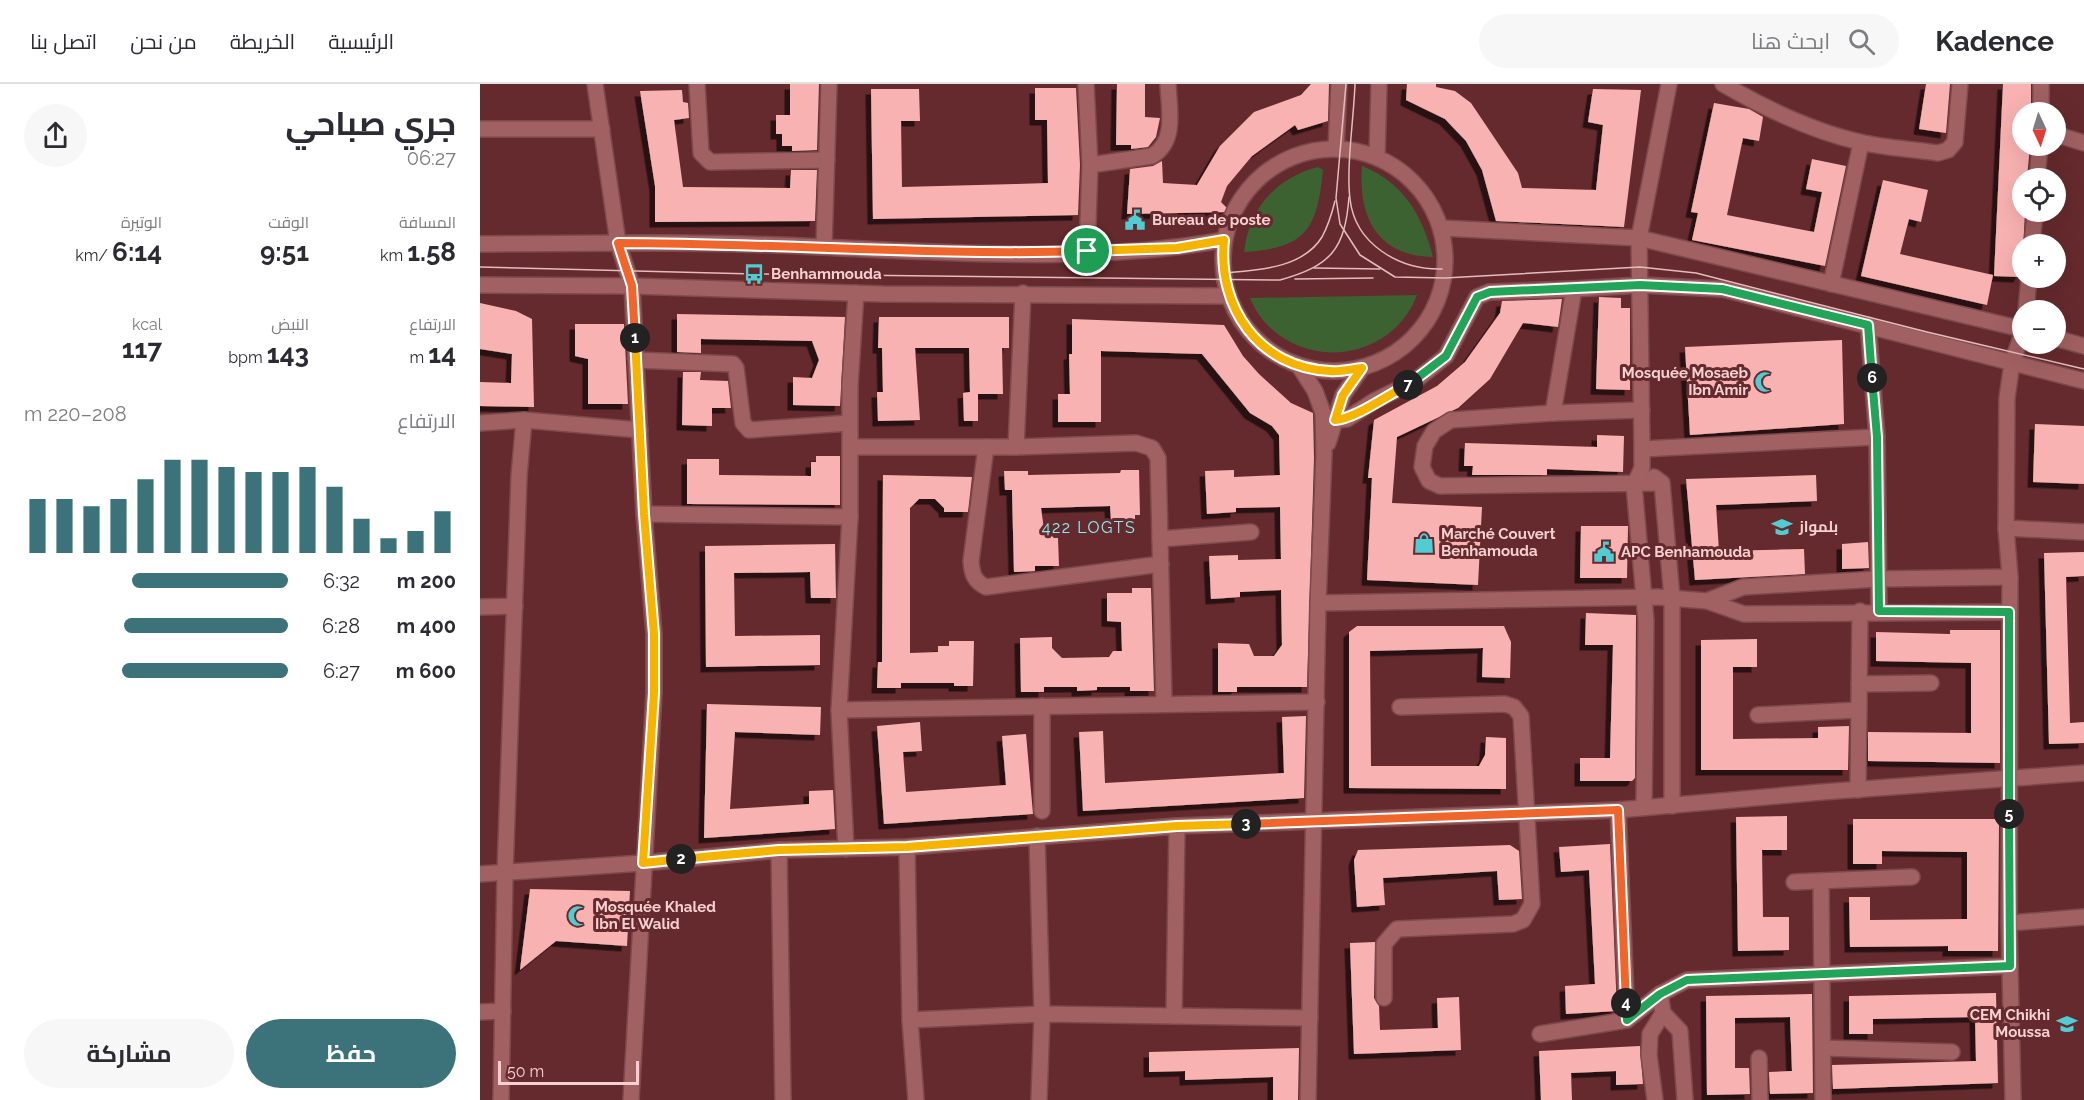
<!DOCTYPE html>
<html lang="ar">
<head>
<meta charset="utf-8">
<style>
	body { margin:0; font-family:Raleway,Cairo,sans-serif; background:#f7f7f7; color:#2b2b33; direction:rtl; height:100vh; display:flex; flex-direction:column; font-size:22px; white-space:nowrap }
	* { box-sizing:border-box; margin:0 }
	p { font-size:20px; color:#7c7c81 }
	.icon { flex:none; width:33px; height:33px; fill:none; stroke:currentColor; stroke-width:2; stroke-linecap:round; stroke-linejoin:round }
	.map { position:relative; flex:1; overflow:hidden; direction:ltr }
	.sheet { display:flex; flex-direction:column; background:#fff; width:480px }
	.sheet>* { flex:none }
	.needle { width:39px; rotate:176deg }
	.fabs { position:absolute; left:1532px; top:18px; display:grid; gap:12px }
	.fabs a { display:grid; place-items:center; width:54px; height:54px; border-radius:50%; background:#fff; box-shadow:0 6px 24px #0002; font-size:30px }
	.scale { position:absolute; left:18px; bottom:15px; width:141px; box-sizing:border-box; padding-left:6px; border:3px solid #f6d0d0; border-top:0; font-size:16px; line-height:21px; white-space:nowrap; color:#f6d0d0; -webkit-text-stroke:4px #652a2d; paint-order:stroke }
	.pin { position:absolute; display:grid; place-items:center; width:51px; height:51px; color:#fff; margin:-26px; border:3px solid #fff; border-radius:50%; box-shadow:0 2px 6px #0007 }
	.km { position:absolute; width:30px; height:30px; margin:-15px; border-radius:50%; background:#222; color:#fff; font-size:16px; line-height:30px; text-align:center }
	.round { display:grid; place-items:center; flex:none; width:63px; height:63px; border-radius:32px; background:#f7f7f7 }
	.headline { display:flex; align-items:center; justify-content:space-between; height:102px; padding:0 24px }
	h1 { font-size:33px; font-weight:700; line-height:45px }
	.stats { display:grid; grid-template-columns:repeat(3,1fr); gap:9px; height:102px; padding:6px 24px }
	.stats div { display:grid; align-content:center }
	.stats b { font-size:26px; font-weight:700 }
	.stats small { font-size:16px; font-weight:400 }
	.stats p { font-size:16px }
	.chart { height:168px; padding:12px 24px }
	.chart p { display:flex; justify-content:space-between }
	.chart svg { width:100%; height:108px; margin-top:6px; stroke:#3c737b; stroke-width:6 }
	.button { display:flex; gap:12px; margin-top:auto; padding:12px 24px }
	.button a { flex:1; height:69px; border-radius:36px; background:#3c737b; color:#fff; font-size:24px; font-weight:700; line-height:69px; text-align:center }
	.button a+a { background:#f7f7f7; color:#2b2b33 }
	ul { padding:0 24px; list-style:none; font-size:20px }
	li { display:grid; grid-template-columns:96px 72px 1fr; align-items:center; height:45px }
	li i { height:15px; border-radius:8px; background:#3c737b }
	header { display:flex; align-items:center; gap:36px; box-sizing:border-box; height:84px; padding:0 30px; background:#fff; border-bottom:2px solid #e1e1e2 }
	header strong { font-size:28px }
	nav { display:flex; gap:33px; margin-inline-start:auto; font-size:21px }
	.search { width:420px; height:54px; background:#f7f7f7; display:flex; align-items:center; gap:15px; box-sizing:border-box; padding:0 21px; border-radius:33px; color:#7c7c81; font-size:22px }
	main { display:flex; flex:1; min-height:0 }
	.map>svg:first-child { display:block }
	.green { fill:#3c6231 }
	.building { fill:#f9b2b2; filter:url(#shadow) }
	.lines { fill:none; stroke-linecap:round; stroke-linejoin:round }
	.minor-casing { stroke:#7c494d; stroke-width:18 }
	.tertiary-casing { stroke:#7c494d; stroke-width:18 }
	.secondary-casing { stroke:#7c494d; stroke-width:18 }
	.minor { stroke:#a16061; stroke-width:15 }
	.tertiary { stroke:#a16061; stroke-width:15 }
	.secondary { stroke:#a16061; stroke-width:15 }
	.tram { stroke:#e5bcbd; stroke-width:1.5 }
	.split-1-casing { stroke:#fff; stroke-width:12 }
	.split-2-casing { stroke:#fff; stroke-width:12 }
	.split-3-casing { stroke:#fff; stroke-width:12 }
	.split-4-casing { stroke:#fff; stroke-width:12 }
	.split-5-casing { stroke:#fff; stroke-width:12 }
	.split-6-casing { stroke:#fff; stroke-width:12 }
	.split-7-casing { stroke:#fff; stroke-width:12 }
	.split-8-casing { stroke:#fff; stroke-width:12 }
	.split-1 { stroke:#f0652b; stroke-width:8 }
	.split-2 { stroke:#f5b400; stroke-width:8 }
	.split-3 { stroke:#f5b400; stroke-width:8 }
	.split-4 { stroke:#f0652b; stroke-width:8 }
	.split-5 { stroke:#22a559; stroke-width:8 }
	.split-6 { stroke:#22a559; stroke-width:8 }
	.split-7 { stroke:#22a559; stroke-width:8 }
	.split-8 { stroke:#f5b400; stroke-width:8 }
	.labels { text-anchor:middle; stroke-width:6; stroke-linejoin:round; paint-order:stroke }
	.poi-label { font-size:15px; font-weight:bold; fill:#f6d0d0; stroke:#652a2d; text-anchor:start }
	.neighbourhood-label { font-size:16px; letter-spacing:1.5px; fill:#84f0f5; stroke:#652a2d }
</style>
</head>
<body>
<header>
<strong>Kadence</strong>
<div class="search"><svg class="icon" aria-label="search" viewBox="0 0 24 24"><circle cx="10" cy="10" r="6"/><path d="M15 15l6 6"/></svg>ابحث هنا</div>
<nav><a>الرئيسية</a><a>الخريطة</a><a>من نحن</a><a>اتصل بنا</a></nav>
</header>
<main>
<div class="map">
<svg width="1604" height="1016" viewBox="0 0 1604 1016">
	<defs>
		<filter id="shadow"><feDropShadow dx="-5.5" dy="5.5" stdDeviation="0" flood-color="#0009"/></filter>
	</defs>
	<rect width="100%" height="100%" fill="#652a2d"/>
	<g class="green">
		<path d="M882 82C924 99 942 131 953 173 897 172 878 133 882 82Z"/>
		<path d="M838 83 843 86C837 146 826 164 764 168 769 124 796 94 838 83Z"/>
		<path d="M937 211C908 286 801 288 770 214Z"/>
	</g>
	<g class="building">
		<polygon points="310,0 339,0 337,66 312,67 312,62 302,62 302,50 296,50 296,31 310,31"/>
		<polygon points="637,0 665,0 665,33 680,34 676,53 668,63 651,65 651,61 636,61"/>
		<polygon points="831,0 849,0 848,37 818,46 815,41 772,72 747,102 741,118 751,128 647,130 650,85 673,82 682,77 683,99 717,101 740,62 774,28 821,11"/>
		<polygon points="927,0 956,0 956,3 975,7 991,19 1038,89 1042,104 1116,106 1123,41 1108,38 1113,5 1161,6 1144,143 1016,137 1002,86 986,57 965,35 926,16"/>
		<polygon points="1446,0 1470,0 1466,49 1439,45"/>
		<polygon points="1523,0 1551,0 1551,28 1542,28 1542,62 1550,62 1547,94 1542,94 1542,128 1545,128 1542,187 1539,193 1514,192"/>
		<polygon points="555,4 596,4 600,81 598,131 393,135 391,5 439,5 440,37 421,37 422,103 568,99 567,36 555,36"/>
		<polygon points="202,6 203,18 208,19 209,34 194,36 203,103 310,104 311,86 337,86 335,137 175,138 175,102 160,7"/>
		<polygon points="1234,19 1269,25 1283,33 1279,57 1263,54 1247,131 1334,148 1342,108 1326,105 1332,75 1366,82 1345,182 1212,156 1218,129 1211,128"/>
		<polygon points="1403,96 1448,106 1441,138 1429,135 1420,170 1513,191 1507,221 1381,192"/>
		<polygon points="1119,213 1141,214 1141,224 1150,224 1150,306 1116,305"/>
		<polygon points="1082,215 1078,243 1043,239 1010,295 978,324 917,353 912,419 1002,423 998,501 887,496 892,394 888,394 894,336 957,302 985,278 1020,229 1022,217"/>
		<polygon points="0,219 36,227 52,235 54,323 0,322 0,298 31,299 32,270 0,265"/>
		<polygon points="197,230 365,233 360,322 313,321 313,293 332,294 339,276 332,257 221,255 221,269 197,268"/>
		<polygon points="399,233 529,233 529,264 522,264 523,310 498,310 498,337 484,337 483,309 490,308 489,264 435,264 440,336 398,337 397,308 403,308 402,264 398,264"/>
		<polygon points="592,235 744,241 763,272 779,290 811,319 833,329 834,374 827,603 757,603 757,608 738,608 738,559 769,560 774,572 794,572 802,561 801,506 760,508 760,513 731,515 729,472 758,471 758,476 801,475 800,423 756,424 756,428 727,430 725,387 754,386 754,393 800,391 799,351 792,342 770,329 722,270 621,267 621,338 578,338 578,310 590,310 589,270 592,270"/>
		<polygon points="95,240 144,240 148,320 108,320 108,275 95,272"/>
		<polygon points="1362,256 1364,340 1210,351 1205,263"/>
		<polygon points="203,288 221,288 220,296 248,297 251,324 232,324 232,342 202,341"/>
		<polygon points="1555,340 1604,342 1604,400 1553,398"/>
		<polygon points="1117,351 1144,352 1143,388 1067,385 1067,391 992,391 993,382 984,382 985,359 1117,363"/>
		<polygon points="336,372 360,372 360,421 207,420 207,375 239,375 239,391 331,392 331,378 336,378"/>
		<polygon points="641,386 659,386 660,431 655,431 655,435 631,436 630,422 561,424 564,445 574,454 578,454 579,482 555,482 555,487 534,488 532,406 525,406 524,387 548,387 548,391 640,389"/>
		<polygon points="403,391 492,393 488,428 464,428 464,424 455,415 439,415 430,424 430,569 458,568 458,562 469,562 469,557 494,557 493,602 474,602 474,599 421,599 421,604 397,604 398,578 402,578"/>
		<polygon points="1336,391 1337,417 1236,421 1239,467 1324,465 1325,490 1215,496 1206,395"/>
		<polygon points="1101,442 1148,442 1147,494 1100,494"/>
		<polygon points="1388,458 1389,484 1362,485 1362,460"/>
		<polygon points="355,460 356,514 331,514 330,488 254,489 255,552 340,551 340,581 226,583 225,462"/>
		<polygon points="1604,468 1604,492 1586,493 1590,639 1604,638 1604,659 1569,660 1564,469"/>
		<polygon points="652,504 671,504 674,607 650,607 650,603 617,603 617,606 597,607 597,603 564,603 564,608 541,608 540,554 572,553 572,564 582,574 629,573 633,567 642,567 641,538 627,537 627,509 652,509"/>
		<polygon points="1106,529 1156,531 1155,694 1152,697 1100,697 1100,674 1130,674 1133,561 1105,561"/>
		<polygon points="877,542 1024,542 1031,558 1030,594 1002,593 1003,564 890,567 891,682 999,682 1005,671 1006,653 1026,654 1026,705 869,704 869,548"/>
		<polygon points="1470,546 1520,546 1520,679 1388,677 1388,648 1491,649 1491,579 1396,577 1396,548 1470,550"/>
		<polygon points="1277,555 1277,583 1253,583 1253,655 1338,654 1338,643 1369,642 1368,686 1221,686 1221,556"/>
		<polygon points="227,620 341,623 340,651 255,648 250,725 329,720 329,707 353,706 355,745 224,754"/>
		<polygon points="826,632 824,714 603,727 599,648 623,647 625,699 804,689 802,633"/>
		<polygon points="440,638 442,667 423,668 426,708 526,701 522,652 546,650 553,730 404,740 397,642"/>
		<polygon points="1307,732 1307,766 1282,766 1283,833 1309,833 1309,866 1258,867 1256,733"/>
		<polygon points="1373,735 1519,735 1518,867 1468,867 1468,862 1370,863 1369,813 1390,813 1390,836 1487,835 1487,768 1402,767 1402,780 1373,780"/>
		<polygon points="1130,760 1137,927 1086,930 1085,902 1115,900 1109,786 1081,788 1079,763"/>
		<polygon points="1030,761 1039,767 1042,815 1019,816 1017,787 903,794 905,821 877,823 874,776 878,766"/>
		<polygon points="50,805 150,807 147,862 76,857 40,886"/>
		<polygon points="895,858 894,914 899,922 900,946 958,944 957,914 979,913 981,966 874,970 870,859"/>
		<polygon points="1516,909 1518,999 1353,1005 1352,981 1496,977 1495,933 1393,935 1393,950 1369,950 1369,912"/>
		<polygon points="1332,910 1333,1009 1290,1010 1289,988 1312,987 1310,933 1255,934 1255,984 1269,984 1270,1010 1227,1011 1226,912"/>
		<polygon points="1160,962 1163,1000 1136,1001 1136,987 1091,989 1092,1016 1061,1016 1059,967"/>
		<polygon points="819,964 818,1016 793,1016 793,993 705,996 705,987 669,988 669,968"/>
	</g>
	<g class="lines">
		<g class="minor-casing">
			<g id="minor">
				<polyline points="217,0 221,69 230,78 347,76"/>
				<polyline points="606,0 610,81 607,167"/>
				<path d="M1243 0C1286 25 1331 47 1380 58 1405 64 1432 65 1458 69L1468 66 1475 58 1480 0"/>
				<polyline points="1561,28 1561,0"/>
				<polyline points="0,45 122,45"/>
				<polyline points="1575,50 1604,59"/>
				<path d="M610 81 672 72C697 57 689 25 688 0"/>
				<polyline points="1557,94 1560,62"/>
				<polyline points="1552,160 1555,128"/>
				<polyline points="344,163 349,0"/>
				<polyline points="1351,200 1381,59"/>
				<polyline points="1160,201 1094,205 1073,329 971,336 954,347 945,362 942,383 949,397 960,402 1182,399"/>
				<polyline points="1546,226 1549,194"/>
				<polyline points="1388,241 1397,353 1399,527"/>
				<polyline points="156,276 253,280 256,284 263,339 269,346 369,339"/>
				<polyline points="1073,329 1162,326"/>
				<polyline points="855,336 867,335 894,317 935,297 966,272 997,213 1009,208 1094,205"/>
				<polyline points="0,339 44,336 160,346"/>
				<polyline points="371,363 536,363 656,359 672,364 678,374 684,619"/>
				<path d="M506 363 491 477C492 490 494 497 506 503L681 480"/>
				<polyline points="536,363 543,209"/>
				<polyline points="1162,365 1397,353"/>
				<polyline points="1174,393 1182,399 1192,514 1192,722"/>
				<polyline points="164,430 370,433"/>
				<polyline points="1526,444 1604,448"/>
				<polyline points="680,455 771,448"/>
				<polyline points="1227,517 1263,503 1398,495 1530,493"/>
				<polyline points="838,519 1177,513 1227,517 1264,530 1529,528"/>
				<polyline points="0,523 35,522"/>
				<polyline points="1379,600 1451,599"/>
				<polyline points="359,626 837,618"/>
				<polyline points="1278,631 1379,626"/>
				<polyline points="1378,706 1380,527"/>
				<polyline points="1164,723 1166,537 1154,401 1162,384 1162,365 1159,154 1189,0"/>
				<polyline points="1138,726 1147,936"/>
				<polyline points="562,727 562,622"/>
				<polyline points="557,752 562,930 559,1016"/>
				<polyline points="427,763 430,936 436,1016"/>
				<polyline points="366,765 359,626 370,433 370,301 376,209"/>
				<polyline points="299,766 303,1016"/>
				<polyline points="0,790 163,779 299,766 427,763 697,742 1138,726 1342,708 1604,689"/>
				<polyline points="1314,798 1432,793"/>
				<polyline points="1341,798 1343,1016"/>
				<polyline points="1529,839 1604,833"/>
				<polyline points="904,914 904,860 917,845 1033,840 1043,836 1052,820 1041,632 1034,623 1025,620 920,623"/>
				<polyline points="0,928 23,927"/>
				<polyline points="694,932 697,742"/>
				<polyline points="430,936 562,930 830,934"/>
				<polyline points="1060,950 1147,936 1180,910"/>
				<polyline points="1343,964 1472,968"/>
				<polyline points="1279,974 1280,1016"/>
				<polyline points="21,1016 25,789 39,392 44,336"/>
				<polyline points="1175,1016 1169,971 1170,950 1183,929"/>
				<polyline points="1205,1016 1200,947 1183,929 1180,910 1207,896 1530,882"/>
				<polyline points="1533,1016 1529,839 1530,493 1526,444 1527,314 1532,279 1542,250"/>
			</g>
		</g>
		<g class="tertiary-casing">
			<g id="tertiary">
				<polyline points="819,282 835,307 843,329 844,370 838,519 828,1016"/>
				<polyline points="848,359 863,311 882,284"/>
			</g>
		</g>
		<g class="secondary-casing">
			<g id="secondary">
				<polyline points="115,0 138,159 152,202 164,430 174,550 174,609 151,1016"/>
				<circle cx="854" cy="176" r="111"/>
				<polyline points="856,65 859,0"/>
				<polyline points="897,73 899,0"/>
				<polyline points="961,144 1159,154 1542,245"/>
				<path d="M0 160C114 159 227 157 341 163 472 169 614 179 744 156"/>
				<polyline points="0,201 152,202 403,210 748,212"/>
				<polyline points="1160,201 1243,205 1604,297"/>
				<polyline points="1575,254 1604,262"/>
			</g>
		</g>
		<use href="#minor" class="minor"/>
		<use href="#tertiary" class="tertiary"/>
		<use href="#secondary" class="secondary"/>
		<g class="tram">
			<polyline points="866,0 856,114 860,140 880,171 915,193 965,194 1160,183 1216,189 1447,248 1604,285"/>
			<path d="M875 0C874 32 866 84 870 115 875 160 919 186 962 185"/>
			<path d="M0 183 274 190 800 196C851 182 865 165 869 113"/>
			<polyline points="834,184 900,185"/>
			<path d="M744 189C777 186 822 185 842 153 848 142 852 129 855 117"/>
			<polyline points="815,195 893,194"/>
		</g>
	</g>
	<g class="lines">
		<g class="split-1-casing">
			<path id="split-1" d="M155 254 152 202 138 159C295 159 450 172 607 167"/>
		</g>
		<g class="split-2-casing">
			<polyline id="split-2" points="155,254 164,430 174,550 174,609 163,779 201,775"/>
		</g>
		<g class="split-3-casing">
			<polyline id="split-3" points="201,775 299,766 427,763 697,742 766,740"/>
		</g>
		<g class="split-4-casing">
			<polyline id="split-4" points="766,740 1138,726 1146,919"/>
		</g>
		<g class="split-5-casing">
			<polyline id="split-5" points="1146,919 1147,936 1180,910 1207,896 1530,882 1529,730"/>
		</g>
		<g class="split-6-casing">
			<polyline id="split-6" points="1392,294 1397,353 1399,527 1529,528 1529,730"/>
		</g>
		<g class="split-7-casing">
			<polyline id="split-7" points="928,301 966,272 997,213 1010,208 1160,201 1242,205 1388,241 1392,294"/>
		</g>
		<g class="split-8-casing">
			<path id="split-8" d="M607 167 697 164 744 156C737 223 779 284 850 287 860 288 872 285 882 284L863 311 855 336C875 335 907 311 928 301"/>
		</g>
		<use href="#split-1" class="split-1"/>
		<use href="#split-2" class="split-2"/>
		<use href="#split-3" class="split-3"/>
		<use href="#split-4" class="split-4"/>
		<use href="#split-5" class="split-5"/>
		<use href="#split-6" class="split-6"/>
		<use href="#split-7" class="split-7"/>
		<use href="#split-8" class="split-8"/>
	</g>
	<defs>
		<g id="civic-bare" transform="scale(1.62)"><path d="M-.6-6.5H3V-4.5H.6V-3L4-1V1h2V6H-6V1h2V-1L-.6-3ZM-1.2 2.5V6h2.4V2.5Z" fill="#51ccd2" stroke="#652a2d" stroke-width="2.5" paint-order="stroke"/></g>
		<g id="bus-bare" transform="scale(1.62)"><path d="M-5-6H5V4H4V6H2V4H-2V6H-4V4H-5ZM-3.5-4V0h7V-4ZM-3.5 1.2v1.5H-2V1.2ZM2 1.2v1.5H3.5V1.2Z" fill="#51ccd2" stroke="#652a2d" stroke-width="2.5" paint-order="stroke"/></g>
		<g id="mosque-bare" transform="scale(1.62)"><path d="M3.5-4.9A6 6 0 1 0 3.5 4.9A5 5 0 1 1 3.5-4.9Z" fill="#51ccd2" stroke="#652a2d" stroke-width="2.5" paint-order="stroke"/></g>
		<g id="school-bare" transform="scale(1.62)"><path d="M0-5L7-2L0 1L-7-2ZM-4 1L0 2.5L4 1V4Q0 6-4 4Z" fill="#51ccd2" stroke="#652a2d" stroke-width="2.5" paint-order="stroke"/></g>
		<g id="shop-bare" transform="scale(1.62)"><path d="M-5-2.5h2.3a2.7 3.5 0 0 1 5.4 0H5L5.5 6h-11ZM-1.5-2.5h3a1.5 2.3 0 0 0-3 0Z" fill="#51ccd2" stroke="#652a2d" stroke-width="2.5" paint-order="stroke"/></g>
	</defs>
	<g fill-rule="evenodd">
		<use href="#civic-bare" x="655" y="136"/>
		<use href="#bus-bare" x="274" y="190"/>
		<use href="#mosque-bare" x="1285" y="298"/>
		<use href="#school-bare" x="1302" y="443"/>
		<use href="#shop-bare" x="944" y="459"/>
		<use href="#civic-bare" x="1124" y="468"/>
		<use href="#mosque-bare" x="98" y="832"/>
		<use href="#school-bare" x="1587" y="940"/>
	</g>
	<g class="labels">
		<g class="poi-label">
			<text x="672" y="141">Bureau de poste</text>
			<text x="291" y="195">Benhammouda</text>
			<text x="1268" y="294" text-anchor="end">Mosquée Mosaeb<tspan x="1268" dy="17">Ibn Amir</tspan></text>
			<text x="1319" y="448">بلمواز</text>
			<text x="961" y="455">Marché Couvert<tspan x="961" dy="17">Benhamouda</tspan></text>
			<text x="1141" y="473">APC Benhamouda</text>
			<text x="115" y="828">Mosquée Khaled<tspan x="115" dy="17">Ibn El Walid</tspan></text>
			<text x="1570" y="936" text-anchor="end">CEM Chikhi<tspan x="1570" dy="17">Moussa</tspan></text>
		</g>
		<g class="neighbourhood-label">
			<text x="609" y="449">422 LOGTS</text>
		</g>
	</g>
</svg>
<div class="fabs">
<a><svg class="needle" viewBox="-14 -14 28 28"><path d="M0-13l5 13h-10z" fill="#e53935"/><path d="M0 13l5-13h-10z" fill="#7c7c81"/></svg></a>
<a><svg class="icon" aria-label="locate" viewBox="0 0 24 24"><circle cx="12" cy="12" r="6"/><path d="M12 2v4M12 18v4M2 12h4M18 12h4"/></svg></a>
<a>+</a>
<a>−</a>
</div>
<div class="scale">50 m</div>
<div class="pin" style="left:607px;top:167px;background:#1e9e55"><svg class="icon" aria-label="arrive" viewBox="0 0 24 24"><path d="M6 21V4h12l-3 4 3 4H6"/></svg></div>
<b class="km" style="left:155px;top:254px">1</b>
<b class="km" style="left:201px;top:775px">2</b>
<b class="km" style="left:766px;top:740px">3</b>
<b class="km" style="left:1146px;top:919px">4</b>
<b class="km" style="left:1529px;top:730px">5</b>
<b class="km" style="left:1392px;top:294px">6</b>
<b class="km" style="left:928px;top:301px">7</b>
</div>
<section class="sheet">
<div class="headline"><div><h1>جري صباحي</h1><p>06:27</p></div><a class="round"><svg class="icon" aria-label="share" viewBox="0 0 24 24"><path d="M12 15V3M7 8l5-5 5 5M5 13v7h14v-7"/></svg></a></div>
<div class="stats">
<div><p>المسافة</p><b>1.58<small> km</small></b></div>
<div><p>الوقت</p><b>9:51</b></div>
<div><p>الوتيرة</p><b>6:14<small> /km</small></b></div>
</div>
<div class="stats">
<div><p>الارتفاع</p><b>14<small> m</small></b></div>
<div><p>النبض</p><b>143<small> bpm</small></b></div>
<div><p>kcal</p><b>117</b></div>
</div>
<div class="chart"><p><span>الارتفاع</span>208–220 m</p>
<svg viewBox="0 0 160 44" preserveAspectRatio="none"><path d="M5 44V22M15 44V22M25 44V25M35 44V22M45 44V14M55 44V6M65 44V6M75 44V9M85 44V11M95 44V11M105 44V9M115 44V17M125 44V30M135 44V38M145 44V35M155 44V27"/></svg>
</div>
<ul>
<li><b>200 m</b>6:32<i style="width:59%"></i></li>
<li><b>400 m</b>6:28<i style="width:62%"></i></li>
<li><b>600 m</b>6:27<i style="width:63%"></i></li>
</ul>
<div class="button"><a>حفظ</a><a>مشاركة</a></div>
</section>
</main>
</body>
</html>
